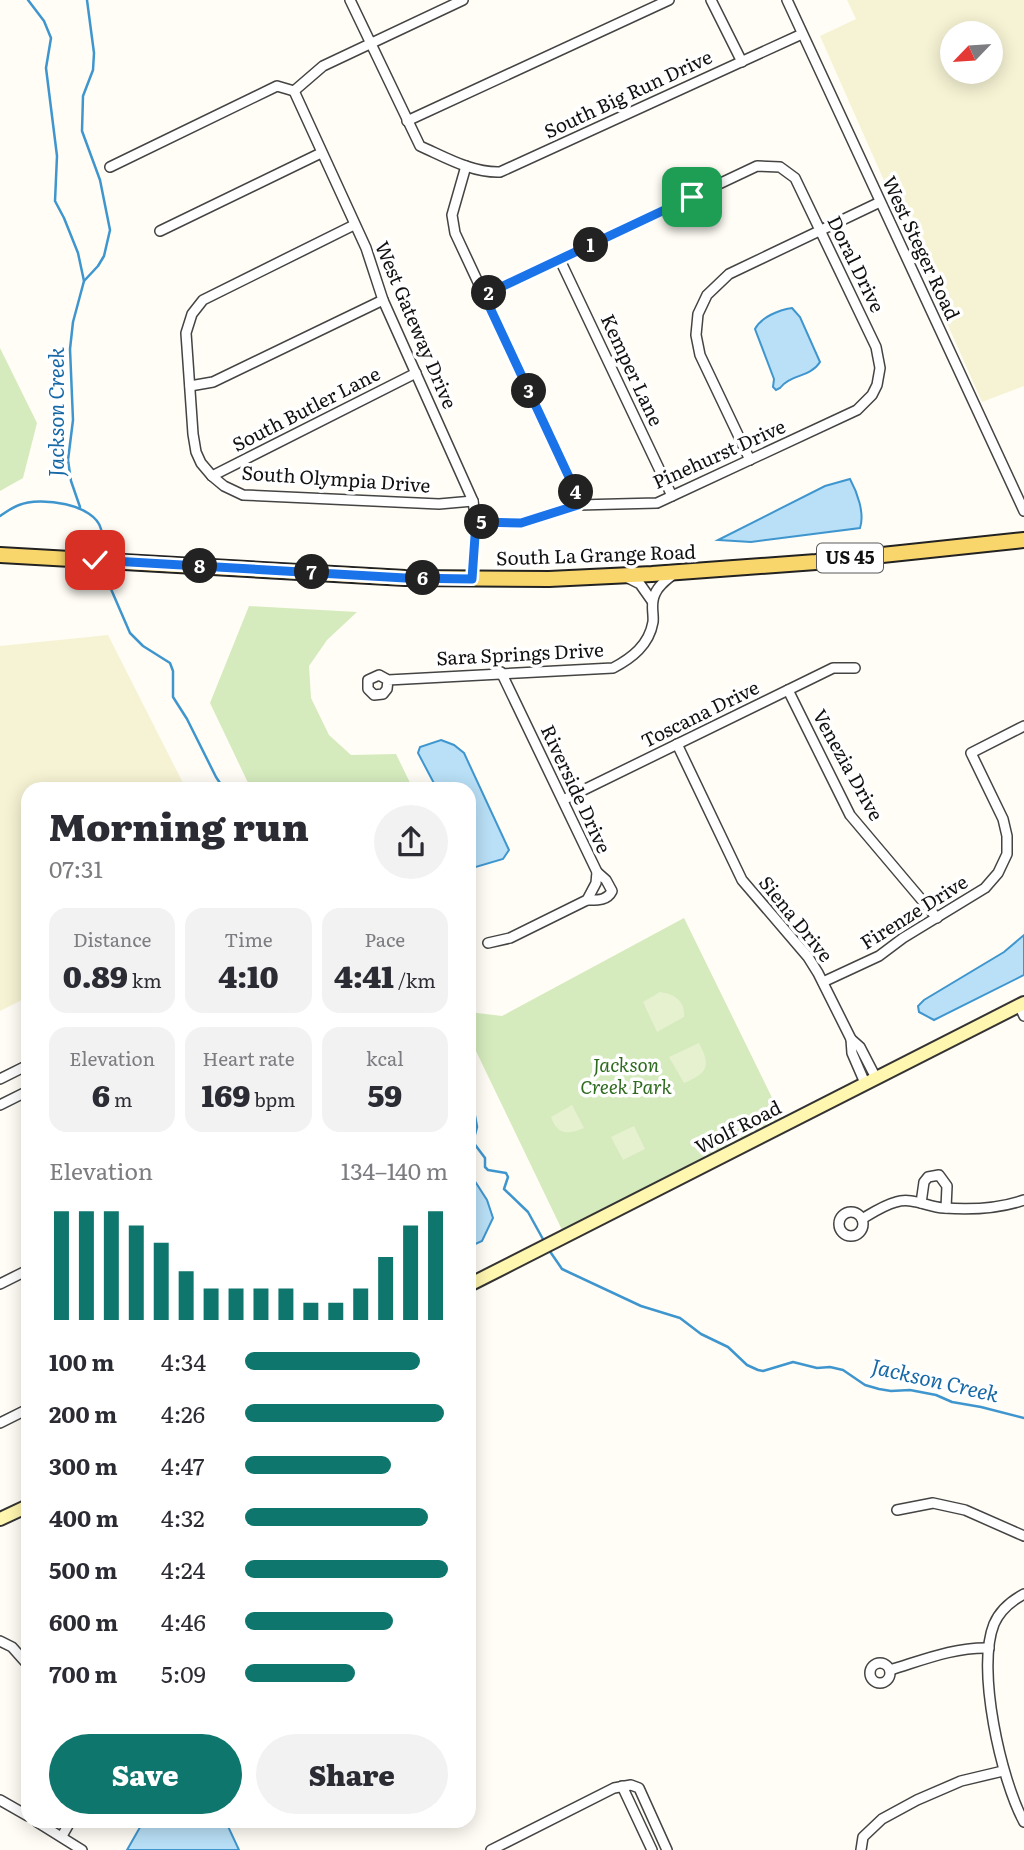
<!DOCTYPE html>
<html lang="en">
<head>
<meta charset="utf-8">
<style>
	body { margin:0; font-family:Literata,serif; background:#f2f2f3; color:#2b2b33; height:100vh; display:flex; flex-direction:column; font-size:26px; white-space:nowrap }
	* { box-sizing:border-box; margin:0 }
	p { font-size:23px; color:#7c7c81 }
	.icon { flex:none; width:38px; height:38px; fill:none; stroke:currentColor; stroke-width:2; stroke-linecap:round; stroke-linejoin:round }
	.map { position:relative; flex:1; overflow:hidden }
	.sheet { position:absolute; left:21px; top:782px; width:455px; height:1046px; display:flex; flex-direction:column; background:#fff; border-radius:21px; box-shadow:0 4px 18px #0003 }
	.sheet>* { flex:none }
	.needle { width:46px; rotate:245deg }
	.buttons { position:absolute; left:940px; top:21px; display:grid; gap:14px }
	.buttons a { display:grid; place-items:center; width:63px; height:63px; border-radius:50%; background:#fff; box-shadow:0 4px 18px #0003; font-size:35px }
	.pin { position:absolute; display:grid; place-items:center; width:60px; height:60px; color:#fff; margin:-30px; border-radius:14px; box-shadow:0 4px 10px #0006 }
	.km { position:absolute; width:35px; height:35px; margin:-18px; border-radius:50%; background:#222; color:#fff; font-size:19px; line-height:35px; text-align:center }
	.round { display:grid; place-items:center; flex:none; width:74px; height:74px; border-radius:37px; background:#f2f2f3 }
	.summary { display:flex; align-items:center; justify-content:space-between; height:119px; padding:0 28px }
	h1 { font-size:38px; font-weight:800; line-height:52px }
	.figures { display:grid; grid-template-columns:repeat(3,1fr); gap:10px; height:119px; padding:7px 28px }
	.figures div { display:grid; align-content:center; border-radius:18px; background:#f2f2f3; text-align:center }
	.figures b { font-size:30px; font-weight:800 }
	.figures small { font-size:19px; font-weight:400 }
	.figures p { font-size:19px }
	.chart { height:196px; padding:14px 28px }
	.chart p { display:flex; justify-content:space-between }
	.chart svg { width:100%; height:126px; margin-top:7px; stroke:#0f766e; stroke-width:6 }
	.action { display:flex; gap:14px; margin-top:auto; padding:14px 28px }
	.action a { flex:1; height:80px; border-radius:42px; background:#0f766e; color:#fff; font-size:28px; font-weight:800; line-height:80px; text-align:center }
	.action a+a { background:#f2f2f3; color:#2b2b33 }
	ul { padding:0 28px; list-style:none; font-size:23px }
	li { display:grid; grid-template-columns:112px 84px 1fr; align-items:center; height:52px }
	li i { height:18px; border-radius:9px; background:#0f766e }
	.map>svg:first-child { display:block }
	.farmland { fill:#f6f3d4; fill-rule:evenodd }
	.green { fill:#d5ebbd }
	.pitch { fill:#e6f2cf }
	.water { fill:#b9e0f7; stroke:#3f96cf; stroke-width:2 }
	.lines { fill:none; stroke-linecap:round; stroke-linejoin:round }
	.stream { stroke:#3f96cf; stroke-width:2.5 }
	.street-casing { stroke:#444; stroke-width:12 }
	.secondary-casing { stroke:#333; stroke-width:16 }
	.primary-casing { stroke:#222; stroke-width:18 }
	.street { stroke:#fff; stroke-width:9 }
	.secondary { stroke:#fff6b0; stroke-width:12 }
	.primary { stroke:#f9d66b; stroke-width:14 }
	.route-casing { stroke:#fff; stroke-width:14 }
	.route { stroke:#1a73e8; stroke-width:9 }
	.labels { text-anchor:middle; stroke-width:7; stroke-linejoin:round; paint-order:stroke }
	.shield { fill:#fff; stroke:#585858; stroke-width:2 }
	.shield-label { font-size:18px; font-weight:bold; fill:#111 }
	.street-label { font-size:19px; fill:#111; stroke:#fff }
	.park-label { font-size:19px; font-style:italic; fill:#2f6b1f; stroke:#fff }
	.water-label { font-size:21px; font-style:italic; fill:#1768a6; stroke:#fff }
</style>
</head>
<body>
<div class="map">
<svg width="1024" height="1850" viewBox="0 0 1024 1850">
	<rect width="100%" height="100%" fill="#fffdf5"/>
	<g class="farmland">
		<path d="M847 0H1024V386L982 402 820 36 856 19ZM990 33V72H952V33Z"/>
		<polygon points="108,635 186,789 28,789 28,997 0,1011 0,646"/>
	</g>
	<g class="green">
		<polygon points="0,348 37,423 23,478 0,491"/>
		<polygon points="249,606 357,612 327,640 309,666 311,698 329,735 351,755 396,754 413,789 251,789 210,703"/>
		<polygon points="684,918 783,1120 564,1234 475,1049 469,1049 469,1012 502,1016"/>
	</g>
	<g class="pitch">
		<path d="M660 992C674 994 685 1000 684 1017L657 1032 643 1002Z"/>
		<path d="M699 1043C711 1066 708 1073 684 1083L669 1057Z"/>
		<path d="M572 1105 584 1128C568 1135 557 1135 551 1117Z"/>
		<polygon points="634,1126 645,1149 623,1160 611,1137"/>
	</g>
	<g class="water">
		<path d="M792 308 800 317 820 362C811 377 789 375 780 388L776 390 773 387 774 379 755 329C761 317 779 310 792 308Z"/>
		<path d="M850 479C857 492 865 513 860 528L751 542 718 540 825 486Z"/>
		<polygon points="441,740 454,745 464,753 509,850 503,859 469,869 469,789 437,789 418,753 420,747"/>
		<polygon points="1024,935 1024,975 934,1020 919,1012 918,1006 924,1000 1004,952"/>
		<polygon points="469,1172 487,1200 493,1218 482,1241 469,1247"/>
		<polygon points="143,1822 226,1822 239,1850 127,1850"/>
	</g>
	<g class="lines">
		<g class="stream">
			<polyline points="28,0 44,21 51,38 46,68 57,156 55,201 64,218 78,253 84,281"/>
			<polyline points="80,507 71,481 68,460 73,420 70,349 73,322 84,281 98,266 104,256 110,230 100,180 82,131 83,96 93,70 94,53 87,0"/>
			<path d="M0 516C6 512 13 507 19 505 40 496 95 504 101 529 103 537 100 548 100 556"/>
			<polyline points="101,566 130,633 143,646 170,663 173,671 173,697 187,719 216,777 224,789"/>
			<polyline points="469,1112 475,1116 477,1127 473,1142 485,1158 485,1167 488,1170 506,1173 508,1177 504,1189 528,1212 544,1241"/>
			<polyline points="549,1250 562,1269 641,1306 680,1318 701,1334 728,1347 747,1365 758,1370 763,1371 793,1362 817,1368 830,1367 843,1370 865,1385 879,1389 891,1391 910,1390 936,1395 952,1402 981,1407 1024,1418"/>
		</g>
		<g class="street-casing">
			<g id="street">
				<path d="M350 0 420 146C445 157 472 173 500 172L802 34"/>
				<polyline points="711,0 742,62"/>
				<polyline points="787,0 1024,511"/>
				<polyline points="294,91 366,248 383,300 473,501 476,522 472,579"/>
				<polyline points="294,91 323,66 463,0"/>
				<polyline points="407,121 669,0"/>
				<polyline points="466,166 452,215 455,233 576,492 578,505"/>
				<polyline points="110,167 277,86 294,91"/>
				<polyline points="354,225 203,300 192,314 186,333 193,434 196,452 201,463 212,476 224,486 243,495 439,504 473,501"/>
				<polyline points="160,231 321,153"/>
				<polyline points="560,260 672,496"/>
				<polyline points="190,386 213,382 383,300"/>
				<polyline points="750,460 700,355 696,335 698,314 707,295 729,274 880,202"/>
				<polyline points="212,476 416,373"/>
				<polyline points="476,522 521,523 578,505 657,503 857,410 872,395 877,385 880,368 876,347 795,178 780,167 757,166 484,295"/>
				<polyline points="626,577 640,584 652,601"/>
				<path d="M388 680 387 689 383 694 374 695 368 689V680L379 675 388 680 613 668C632 658 649 645 653 622 654 613 650 604 655 594 658 586 666 580 674 574"/>
				<polyline points="788,690 850,815 937,918"/>
				<polyline points="677,744 742,880 808,957 818,973 851,1039 860,1047 876,1078"/>
				<polyline points="563,800 833,668 855,668"/>
				<path d="M587 900C597 900 607 901 612 891L606 880 597 872"/>
				<polyline points="488,943 510,938 587,900 596,883 597,872 501,672"/>
				<polyline points="823,982 879,956 903,938 985,888 998,873 1007,854 1007,836 1003,819 971,753 1024,726"/>
				<polyline points="1019,1005 1024,1016"/>
				<polyline points="851,1039 852,1053 865,1083"/>
				<polyline points="0,1079 28,1065"/>
				<polyline points="0,1105 28,1091"/>
				<polyline points="921,1203 924,1182 928,1177 939,1175 947,1186 946,1208"/>
				<circle cx="851" cy="1224" r="12"/>
				<path d="M862 1219C872 1213 884 1205 896 1202 912 1197 928 1207 944 1208 971 1210 998 1209 1024 1200"/>
				<polyline points="0,1284 28,1270"/>
				<polyline points="0,1423 28,1409"/>
				<polyline points="897,1510 933,1503 965,1510 1024,1536"/>
				<path d="M1024 1594C1011 1601 1000 1610 994 1624 976 1669 1001 1780 1024 1822"/>
				<polyline points="0,1641 12,1647 28,1665"/>
				<circle cx="880" cy="1673" r="10"/>
				<path d="M890 1670C923 1660 954 1647 989 1648"/>
				<polyline points="622,1786 652,1850"/>
				<polyline points="0,1800 28,1816"/>
				<polyline points="37,1822 82,1850"/>
				<polyline points="62,1836 70,1822"/>
				<polyline points="491,1850 614,1788 631,1785 639,1788 667,1850"/>
				<polyline points="861,1850 863,1837 882,1819 917,1800 961,1781 1003,1771"/>
			</g>
		</g>
		<g class="secondary-casing">
			<g id="secondary">
				<polyline points="469,1285 1024,1003"/>
				<polyline points="0,1519 28,1506"/>
			</g>
		</g>
		<g class="primary-casing">
			<polyline id="primary" points="0,555 405,578 549,579 652,574 816,562 1024,540"/>
		</g>
		<use href="#street" class="street"/>
		<use href="#secondary" class="secondary"/>
		<use href="#primary" class="primary"/>
	</g>
	<g class="lines">
		<g class="route-casing">
			<polyline id="route" points="95,560 405,578 472,579 476,522 521,523 578,505 576,492 484,295 692,197"/>
		</g>
		<use href="#route" class="route"/>
	</g>
	<g class="labels">
		<rect class="shield" x="817" y="543.5" width="66" height="29" rx="5"/>
		<g class="shield-label">
			<text x="850" y="564">US 45</text>
		</g>
		<g class="street-label">
			<text transform="translate(628 94) rotate(-25)" y="7">South Big Run Drive</text>
			<text transform="translate(921 248) rotate(65)" y="7">West Steger Road</text>
			<text transform="translate(856 264) rotate(64)" y="7">Doral Drive</text>
			<text transform="translate(416 325) rotate(67)" y="7">West Gateway Drive</text>
			<text transform="translate(632 370) rotate(65)" y="7">Kemper Lane</text>
			<text transform="translate(306 409) rotate(-27)" y="7">South Butler Lane</text>
			<text transform="translate(719 454) rotate(-24)" y="7">Pinehurst Drive</text>
			<text transform="translate(336 479) rotate(4)" y="7">South Olympia Drive</text>
			<text transform="translate(596 555) rotate(-2)" y="7">South La Grange Road</text>
			<text transform="translate(520 654) rotate(-3)" y="7">Sara Springs Drive</text>
			<text transform="translate(700 714) rotate(-26)" y="7">Toscana Drive</text>
			<text transform="translate(848 765) rotate(61)" y="7">Venezia Drive</text>
			<text transform="translate(576 789) rotate(65)" y="7">Riverside Drive</text>
			<text transform="translate(914 912) rotate(-32)" y="7">Firenze Drive</text>
			<text transform="translate(796 919) rotate(51)" y="7">Siena Drive</text>
			<text transform="translate(738 1127) rotate(-27)" y="7">Wolf Road</text>
		</g>
		<g class="park-label">
			<text x="626" y="1072">Jackson<tspan x="626" dy="22">Creek Park</tspan></text>
		</g>
		<g class="water-label">
			<text transform="translate(57 412) rotate(-90)" y="7">Jackson Creek</text>
			<text transform="translate(935 1381) rotate(13)" y="7">Jackson Creek</text>
		</g>
	</g>
</svg>
<div class="buttons">
<a><svg class="needle" viewBox="-14 -14 28 28"><path d="M0-13l5 13h-10z" fill="#e53935"/><path d="M0 13l5-13h-10z" fill="#7c7c81"/></svg></a>
</div>
<div class="pin" style="left:692px;top:197px;background:#1e9e55"><svg class="icon" aria-label="arrive" viewBox="0 0 24 24"><path d="M6 21V4h12l-3 4 3 4H6"/></svg></div>
<div class="pin" style="left:95px;top:560px;background:#d93025"><svg class="icon" aria-label="check" viewBox="0 0 24 24"><path d="M5 12l5 5 9-10"/></svg></div>
<b class="km" style="left:591px;top:245px">1</b>
<b class="km" style="left:489px;top:293px">2</b>
<b class="km" style="left:529px;top:391px">3</b>
<b class="km" style="left:576px;top:492px">4</b>
<b class="km" style="left:482px;top:522px">5</b>
<b class="km" style="left:423px;top:578px">6</b>
<b class="km" style="left:312px;top:572px">7</b>
<b class="km" style="left:200px;top:566px">8</b>
<section class="sheet">
<div class="summary"><div><h1>Morning run</h1><p>07:31</p></div><a class="round"><svg class="icon" aria-label="share" viewBox="0 0 24 24"><path d="M12 15V3M7 8l5-5 5 5M5 13v7h14v-7"/></svg></a></div>
<div class="figures">
<div><p>Distance</p><b>0.89<small> km</small></b></div>
<div><p>Time</p><b>4:10</b></div>
<div><p>Pace</p><b>4:41<small> /km</small></b></div>
</div>
<div class="figures">
<div><p>Elevation</p><b>6<small> m</small></b></div>
<div><p>Heart rate</p><b>169<small> bpm</small></b></div>
<div><p>kcal</p><b>59</b></div>
</div>
<div class="chart"><p><span>Elevation</span>134–140 m</p>
<svg viewBox="0 0 160 44" preserveAspectRatio="none"><path d="M5 44V6M15 44V6M25 44V6M35 44V11M45 44V17M55 44V27M65 44V33M75 44V33M85 44V33M95 44V33M105 44V38M115 44V38M125 44V33M135 44V22M145 44V11M155 44V6"/></svg>
</div>
<ul>
<li><b>100 m</b>4:34<i style="width:86%"></i></li>
<li><b>200 m</b>4:26<i style="width:98%"></i></li>
<li><b>300 m</b>4:47<i style="width:72%"></i></li>
<li><b>400 m</b>4:32<i style="width:90%"></i></li>
<li><b>500 m</b>4:24<i style="width:100%"></i></li>
<li><b>600 m</b>4:46<i style="width:73%"></i></li>
<li><b>700 m</b>5:09<i style="width:54%"></i></li>
</ul>
<div class="action"><a>Save</a><a>Share</a></div>
</section>
</div>
</body>
</html>
